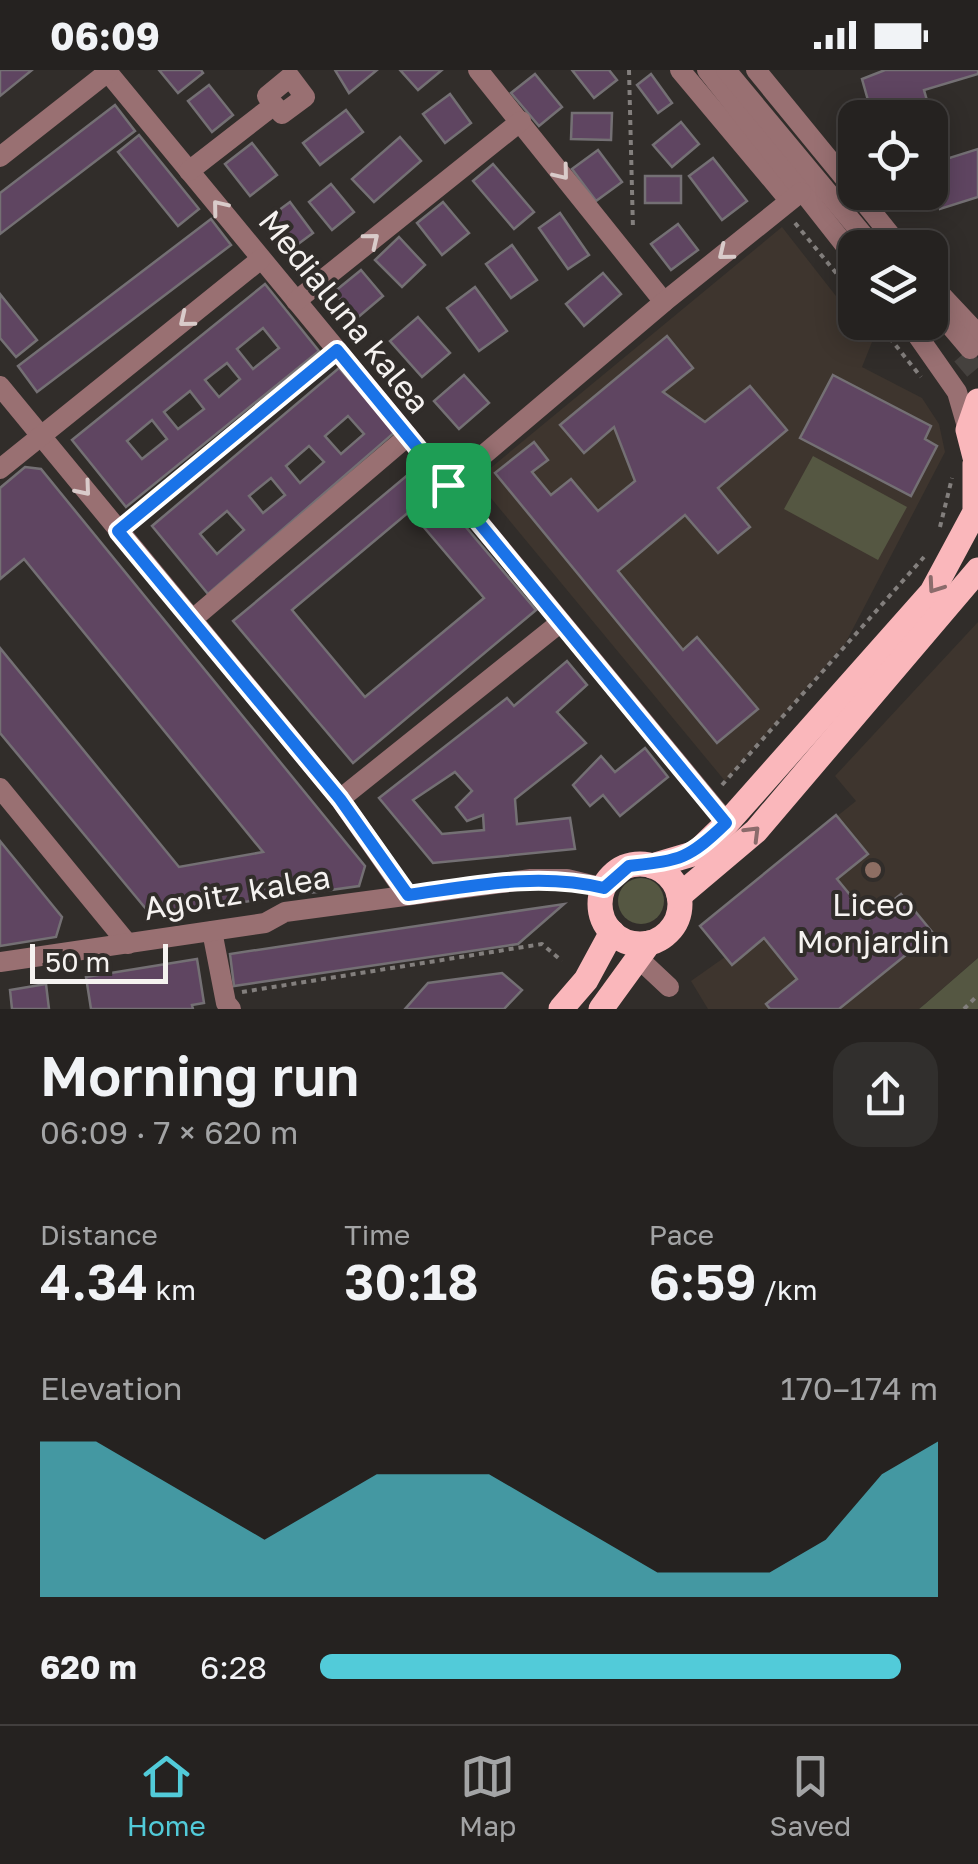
<!DOCTYPE html>
<html lang="en">
<head>
<meta charset="utf-8">
<style>
	body { margin:0; font-family:"Golos Text",sans-serif; background:#312f2d; color:#f1f3f6; height:100vh; display:flex; flex-direction:column; font-size:38px; white-space:nowrap }
	* { box-sizing:border-box; margin:0 }
	p { font-size:32px; color:#a3a4a5 }
	.icon { flex:none; width:55px; height:55px; fill:none; stroke:currentColor; stroke-width:2; stroke-linecap:round; stroke-linejoin:round }
	.map { position:relative; height:939px; overflow:hidden }
	.details { display:flex; flex-direction:column; background:#252220; flex:1 }
	.details>* { flex:none }
	.fabs { position:absolute; left:838px; top:30px; display:grid; gap:20px }
	.fabs a { display:grid; place-items:center; width:110px; height:110px; border-radius:20px; background:#252220; box-shadow:0 5px 25px #0003,0 0 0 2px #423f3e; font-size:50px }
	.scale { position:absolute; left:30px; bottom:25px; width:138px; box-sizing:border-box; padding-left:10px; border:5px solid #f5f2f0; border-top:0; font-size:28px; line-height:35px; white-space:nowrap; color:#f5f2f0; -webkit-text-stroke:8px #312d2a; paint-order:stroke }
	.pin { position:absolute; display:grid; place-items:center; width:85px; height:85px; color:#fff; margin:-42px; border-radius:20px; box-shadow:0 5px 15px #0006 }
	.round { display:grid; place-items:center; flex:none; width:105px; height:105px; border-radius:30px; background:#312f2d }
	.overview { display:flex; align-items:center; justify-content:space-between; height:170px; padding:0 40px }
	h1 { font-size:55px; font-weight:600; line-height:75px }
	.stats { display:grid; grid-template-columns:repeat(3,1fr); gap:15px; height:170px; padding:10px 40px }
	.stats div { display:grid; align-content:center }
	.stats b { font-size:50px; font-weight:600 }
	.stats small { font-size:28px; font-weight:400 }
	.stats p { font-size:28px }
	.chart { height:280px; padding:20px 40px }
	.chart p { display:flex; justify-content:space-between }
	.chart svg { width:100%; height:180px; margin-top:10px; fill:#52cbd9; opacity:.7 }
	ul { padding:0 40px; list-style:none; font-size:32px }
	li { display:grid; grid-template-columns:160px 120px 1fr; align-items:center; height:75px }
	li i { height:25px; border-radius:12px; background:#52cbd9 }
	.status { display:flex; justify-content:space-between; align-items:center; height:70px; padding:0 50px; background:#252220; direction:ltr }
	.status svg { height:28px; fill:currentColor }
	.menu { display:flex; justify-content:space-around; align-items:center; height:140px; border-top:2px solid #423f3e; background:#252220; font-size:28px; color:#a3a4a5 }
	.menu a { display:grid; justify-items:center; gap:5px }
	.menu .on { color:#52cbd9 }
	.map>svg:first-child { display:block }
	.built { fill:#3e352e }
	.green { fill:#555742 }
	.building { fill:#5f4561; stroke:#747074; stroke-width:2.5; fill-rule:evenodd }
	.lines { fill:none; stroke-linecap:round; stroke-linejoin:round }
	.minor-tunnel { stroke:#45413e; stroke-width:20; stroke-dasharray:20 10; stroke-linecap:butt }
	.path { stroke:#837f7d; stroke-width:4; stroke-dasharray:5 5; stroke-linecap:butt }
	.minor { stroke:#997072; stroke-width:20 }
	.major { stroke:#fab7bb; stroke-width:25 }
	.oneway { stroke:#d9cbca }
	.oneway2 { stroke:#8b6b6b }
	.route-casing { stroke:#fff; stroke-width:20 }
	.route { stroke:#1a73e8; stroke-width:12 }
	.education-dot { fill:#8d6e63; stroke:#312d2a; stroke-width:4 }
	.labels { text-anchor:middle; stroke-width:8; stroke-linejoin:round; paint-order:stroke }
	.street-label { font-size:32px; fill:#f5f2f0; stroke:#312d2a }
	.poi-label { font-size:32px; fill:#f5f2f0; stroke:#312d2a }
</style>
</head>
<body>
<div class="status"><b>06:09</b><svg viewBox="0 0 49 12"><path d="M0 12V9h3v3zM5 12V6h3v6zM10 12V3h3v9zM15 12V0h3v12zM26 1h20v11H26zM47 4h2v5h-2z"/></svg></div>
<div class="map">
<svg width="978" height="939" viewBox="0 0 978 939">
	<rect width="100%" height="100%" fill="#312d2a"/>
	<g class="built">
		<polygon points="782,157 872,272 862,297 922,328 939,354 945,382 845,574 725,711 476,410"/>
		<polygon points="978,552 978,888 919,939 708,939 691,911 725,887 700,856 856,731 835,706"/>
	</g>
	<g class="green">
		<polygon points="813,386 907,437 878,490 784,439"/>
		<circle cx="641" cy="831" r="23"/>
		<polygon points="978,888 978,939 919,939 925,934"/>
	</g>
	<g class="building">
		<polygon points="0,0 32,0 0,26"/>
		<polygon points="159,0 201,0 203,3 178,23"/>
		<polygon points="335,0 377,0 349,23"/>
		<polygon points="400,0 442,0 418,20"/>
		<polygon points="572,0 609,0 617,10 594,28"/>
		<polygon points="885,0 978,0 978,4 924,20 939,72 930,75 930,48 873,48 862,9"/>
		<polygon points="535,4 562,37 539,56 511,23"/>
		<polygon points="651,4 672,33 658,43 637,15"/>
		<polygon points="209,15 233,45 212,62 188,31"/>
		<polygon points="450,24 471,53 445,73 423,44"/>
		<polygon points="115,35 135,61 0,164 0,123"/>
		<polygon points="346,40 363,62 320,95 303,73"/>
		<polygon points="572,43 612,43 611,70 571,69"/>
		<polygon points="681,52 699,74 672,97 653,75"/>
		<polygon points="139,65 199,139 178,156 118,82"/>
		<polygon points="400,67 421,91 374,132 352,109"/>
		<polygon points="252,73 277,105 250,126 225,94"/>
		<polygon points="978,79 978,127 940,139 930,94"/>
		<polygon points="598,80 622,112 596,131 572,99"/>
		<polygon points="713,88 747,131 722,150 689,106"/>
		<polygon points="493,94 534,142 514,159 473,111"/>
		<rect x="645" y="106" width="36" height="27"/>
		<polygon points="331,114 354,142 332,160 309,132"/>
		<polygon points="290,132 313,163 290,180 267,149"/>
		<polygon points="443,132 469,163 442,185 417,153"/>
		<polygon points="560,143 589,185 568,199 539,158"/>
		<polygon points="211,149 231,175 37,322 18,296"/>
		<polygon points="678,154 698,180 671,200 651,174"/>
		<polygon points="399,167 425,195 402,217 375,190"/>
		<polygon points="512,175 537,210 511,228 486,194"/>
		<polygon points="361,200 383,226 356,249 334,222"/>
		<polygon points="603,203 621,224 584,256 566,234"/>
		<path d="M265 214 319 281 126 437 72 370ZM263 258 279 278 253 299 237 279ZM227 293 240 309 219 327 205 310ZM190 321 204 339 178 359 164 342ZM152 350 167 369 142 389 127 371Z"/>
		<polygon points="475,217 507,261 479,281 447,238"/>
		<polygon points="0,224 37,270 16,287 0,268"/>
		<polygon points="418,247 450,283 422,307 390,271"/>
		<polygon points="667,266 693,298 663,322 705,352 750,316 787,360 718,418 750,457 718,483 685,445 618,501 683,580 697,567 758,639 717,673 495,403 534,372 548,390 532,402 551,425 571,409 598,441 635,411 614,357 584,383 560,355"/>
		<path d="M339 298 395 362 208 524 152 456ZM348 346 364 364 341 384 325 366ZM309 376 324 392 300 413 286 396ZM271 408 285 425 263 443 249 426ZM227 441 244 460 217 484 200 464Z"/>
		<polygon points="464,305 489,333 459,359 434,331"/>
		<polygon points="833,305 931,356 925,369 937,376 911,426 800,368"/>
		<polygon points="25,397 41,399 365,796 359,816 151,845 0,663 0,578 179,797 263,782 24,489 0,509 0,418"/>
		<path d="M416 398 536 540 353 693 233 551ZM410 441 484 528 365 627 292 540Z"/>
		<path d="M567 591 587 615 557 642 586 673 515 729 517 754 570 748 575 779 433 793 379 728 507 628 514 636ZM455 702 472 721 456 737 467 751 483 745 484 760 442 764 413 730Z"/>
		<polygon points="645,678 668,707 620,746 603,725 590,736 573,715 601,686 615,702"/>
		<polygon points="836,745 868,784 837,809 870,849 901,824 933,863 839,939 770,939 766,934 797,909 764,868 732,895 700,856"/>
		<polygon points="0,771 62,847 56,867 0,876"/>
		<polygon points="564,834 518,874 234,916 230,884"/>
		<polygon points="197,889 204,933 192,935 193,939 91,939 86,907"/>
		<polygon points="502,903 522,920 504,939 405,939 428,913"/>
		<polygon points="46,914 49,939 12,939 10,920"/>
	</g>
	<g class="lines">
		<polyline class="minor-tunnel" points="962,285 978,304"/>
		<g class="path">
			<polyline points="629,0 633,160"/>
			<polyline points="795,153 855,226"/>
			<polyline points="877,252 921,307"/>
			<polyline points="133,449 322,292"/>
			<polyline points="940,457 952,408"/>
			<polyline points="722,715 924,487"/>
			<polyline points="242,922 542,874 562,891"/>
			<polyline points="964,939 978,925"/>
		</g>
		<g class="minor">
			<polyline points="106,0 727,753"/>
			<polyline points="478,0 664,232"/>
			<polyline points="680,0 789,130"/>
			<polyline points="707,0 855,188"/>
			<polyline points="726,0 874,178"/>
			<polyline points="756,0 855,121"/>
			<polyline points="0,87 108,2"/>
			<polyline points="189,101 274,35 282,44 305,27 290,7 267,26 274,35"/>
			<polyline points="856,122 901,178"/>
			<polyline points="930,213 978,264"/>
			<polyline points="296,231 521,51"/>
			<polyline points="942,246 970,279"/>
			<polyline points="908,252 957,322 968,360"/>
			<polyline points="0,316 340,729 407,825"/>
			<polyline points="0,399 261,189"/>
			<polyline points="448,415 664,232 801,122"/>
			<polyline points="194,548 408,366"/>
			<polyline points="0,718 128,874"/>
			<polyline points="340,729 561,552"/>
			<polyline points="212,861 226,933 231,939"/>
			<polyline points="638,888 669,917"/>
			<polyline points="0,892 265,853 285,842 531,809 567,809 604,818"/>
		</g>
		<g class="major">
			<polyline points="978,331 968,360 978,399"/>
			<circle cx="640" cy="834" r="40"/>
			<polyline points="652,796 696,783 727,753 932,522 975,442 975,394"/>
			<polyline points="679,826 756,761 978,500"/>
			<polyline points="561,939 586,910 612,862"/>
			<polyline points="601,939 649,873"/>
		</g>
	</g>
	<defs><path id="oneway-chevron" d="M-2-3.5L2.5 0L-2 3.5" fill="none" stroke-width="1.6" stroke-linecap="round" stroke-linejoin="round" transform="scale(2.5)"/></defs>
	<g class="oneway">
		<use href="#oneway-chevron" transform="translate(562 103) rotate(51)"/>
		<use href="#oneway-chevron" transform="translate(219 137) rotate(-129)"/>
		<use href="#oneway-chevron" transform="translate(372 170) rotate(-39)"/>
		<use href="#oneway-chevron" transform="translate(725 183) rotate(141)"/>
		<use href="#oneway-chevron" transform="translate(186 250) rotate(141)"/>
		<use href="#oneway-chevron" transform="translate(84 419) rotate(50)"/>
	</g>
	<g class="oneway2">
		<use href="#oneway-chevron" transform="translate(935 516) rotate(125)"/>
		<use href="#oneway-chevron" transform="translate(753 763) rotate(-45)"/>
	</g>
	<g class="lines">
		<g class="route-casing">
			<path id="route" d="M337 280 726 753C688 790 680 790 629 796L604 818C538 802 474 816 408 825L340 729 118 461Z"/>
		</g>
		<use href="#route" class="route"/>
	</g>
	<circle class="education-dot" cx="873" cy="800" r="10"/>
	<g class="labels">
		<g class="street-label">
			<text transform="translate(344 242) rotate(51)" y="11">Medialuna kalea</text>
			<text transform="translate(237 823) rotate(-10)" y="11">Agoitz kalea</text>
		</g>
		<g class="poi-label">
			<text x="873" y="846">Liceo<tspan x="873" dy="37">Monjardin</tspan></text>
		</g>
	</g>
</svg>
<div class="fabs">
<a><svg class="icon" aria-label="locate" viewBox="0 0 24 24"><circle cx="12" cy="12" r="6"/><path d="M12 2v4M12 18v4M2 12h4M18 12h4"/></svg></a>
<a><svg class="icon" aria-label="layers" viewBox="0 0 24 24"><path d="M12 4l9 5-9 5-9-5zM3 14l9 5 9-5"/></svg></a>
</div>
<div class="scale">50 m</div>
<div class="pin" style="left:448px;top:415px;background:#1e9e55"><svg class="icon" aria-label="arrive" viewBox="0 0 24 24"><path d="M6 21V4h12l-3 4 3 4H6"/></svg></div>
</div>
<section class="details">
<div class="overview"><div><h1>Morning run</h1><p>06:09 · 7 × 620 m</p></div><a class="round"><svg class="icon" aria-label="share" viewBox="0 0 24 24"><path d="M12 15V3M7 8l5-5 5 5M5 13v7h14v-7"/></svg></a></div>
<div class="stats">
<div><p>Distance</p><b>4.34<small> km</small></b></div>
<div><p>Time</p><b>30:18</b></div>
<div><p>Pace</p><b>6:59<small> /km</small></b></div>
</div>
<div class="chart"><p><span>Elevation</span>170–174 m</p>
<svg viewBox="0 0 160 44" preserveAspectRatio="none"><path d="M0 44V6L10 6L20 14L30 22L40 30L50 22L60 14L70 14L80 14L90 22L100 30L110 38L120 38L130 38L140 30L150 14L160 6V44z"/></svg>
</div>
<ul>
<li><b>620 m</b>6:28<i style="width:94%"></i></li>
</ul>
</section>
<nav class="menu">
<a class="on"><svg class="icon" aria-label="home" viewBox="0 0 24 24"><path d="M3 11l9-7 9 7M6 9v11h12V9"/></svg>Home</a>
<a><svg class="icon" aria-label="map" viewBox="0 0 24 24"><path d="M3 6l6-2 6 2 6-2v14l-6 2-6-2-6 2zM9 4v14M15 6v14"/></svg>Map</a>
<a><svg class="icon" aria-label="saved" viewBox="0 0 24 24"><path d="M7 4h10v16l-5-4-5 4z"/></svg>Saved</a>
</nav>
</body>
</html>
